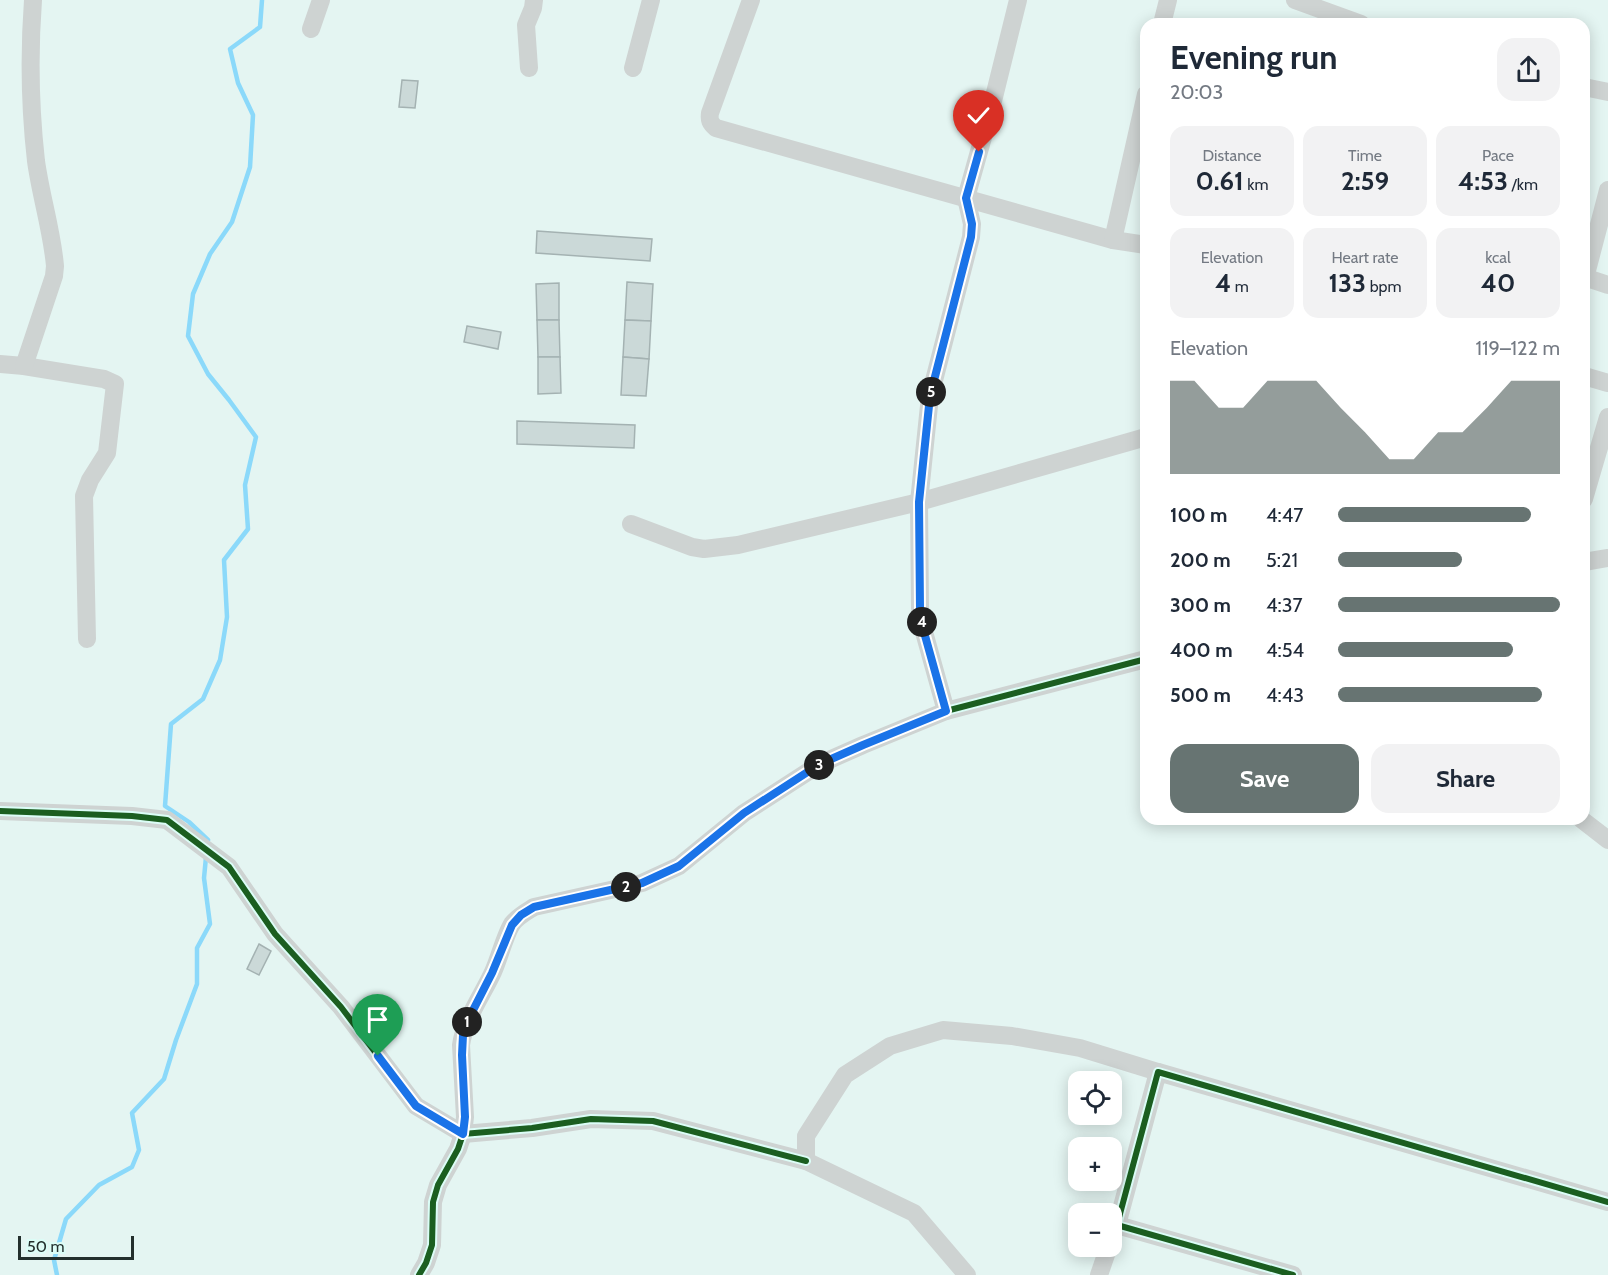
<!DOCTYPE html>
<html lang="en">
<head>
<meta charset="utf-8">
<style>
	body { margin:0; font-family:Cabin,sans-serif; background:#f2f2f3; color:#1f2937; height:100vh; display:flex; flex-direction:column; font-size:22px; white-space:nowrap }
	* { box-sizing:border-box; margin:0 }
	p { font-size:20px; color:#747a83 }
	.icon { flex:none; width:33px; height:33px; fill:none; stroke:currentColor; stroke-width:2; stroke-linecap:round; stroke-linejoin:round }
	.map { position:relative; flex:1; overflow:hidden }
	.drawer { position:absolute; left:1140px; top:18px; width:450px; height:807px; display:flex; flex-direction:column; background:#fff; border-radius:18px; box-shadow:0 3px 15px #0003 }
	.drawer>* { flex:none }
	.tools { position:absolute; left:1068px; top:1071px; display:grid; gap:12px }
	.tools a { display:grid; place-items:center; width:54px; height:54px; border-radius:12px; background:#fff; box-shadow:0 3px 15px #0003; font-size:30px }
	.scale { position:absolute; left:18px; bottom:15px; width:116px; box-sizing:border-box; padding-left:6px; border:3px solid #232f2d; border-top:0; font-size:16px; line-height:21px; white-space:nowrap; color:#232f2d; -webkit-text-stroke:4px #dcfdf7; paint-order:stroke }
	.pin { position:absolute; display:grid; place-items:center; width:51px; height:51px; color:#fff; margin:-62px -26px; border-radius:50% 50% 50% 0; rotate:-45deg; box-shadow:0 0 6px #0007 }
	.pin .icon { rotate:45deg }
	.km { position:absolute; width:30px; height:30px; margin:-15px; border-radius:50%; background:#222; color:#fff; font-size:16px; line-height:30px; text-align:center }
	.round { display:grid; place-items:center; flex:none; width:63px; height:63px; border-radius:18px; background:#f2f2f3 }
	.summary { display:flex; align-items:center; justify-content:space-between; height:102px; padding:0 30px }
	h1 { font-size:33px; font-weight:800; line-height:45px }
	.figures { display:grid; grid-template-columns:repeat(3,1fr); gap:9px; height:102px; padding:6px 30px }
	.figures div { display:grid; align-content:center; border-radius:15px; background:#f2f2f3; text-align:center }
	.figures b { font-size:26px; font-weight:800 }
	.figures small { font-size:16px; font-weight:400 }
	.figures p { font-size:16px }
	.chart { height:168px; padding:12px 30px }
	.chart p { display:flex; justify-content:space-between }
	.chart svg { width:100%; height:108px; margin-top:6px; fill:#677472; opacity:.7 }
	.action { display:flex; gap:12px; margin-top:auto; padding:12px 30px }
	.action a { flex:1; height:69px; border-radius:18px; background:#677472; color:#fff; font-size:24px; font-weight:800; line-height:69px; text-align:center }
	.action a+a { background:#f2f2f3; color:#1f2937 }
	ul { padding:0 30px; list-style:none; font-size:20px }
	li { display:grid; grid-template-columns:96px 72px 1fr; align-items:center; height:45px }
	li i { height:15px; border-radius:8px; background:#677472 }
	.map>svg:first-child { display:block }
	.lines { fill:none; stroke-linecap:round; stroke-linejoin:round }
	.stream { stroke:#8bd9fa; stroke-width:4.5 }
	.building { fill:#cbd9d8; stroke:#a4b2b2; stroke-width:1.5 }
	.minor { stroke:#ced3d2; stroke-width:18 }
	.cycleway-casing { stroke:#dcfdf7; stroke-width:10 }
	.cycleway { stroke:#1b5e20; stroke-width:6 }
	.route-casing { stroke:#fff; stroke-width:12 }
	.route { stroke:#1a73e8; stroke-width:8 }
</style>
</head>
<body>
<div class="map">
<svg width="1608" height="1275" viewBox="0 0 1608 1275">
	<rect width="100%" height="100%" fill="#e4f5f2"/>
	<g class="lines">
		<g class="stream">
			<polyline points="208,840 189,822 165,806 171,724 203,699 220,660 227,617 224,560 248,529 245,485 256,437 229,400 208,374 188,336 193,294 210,254 232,222 250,167 253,115 238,83 230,49 260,27 262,0"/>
			<polyline points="57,1275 54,1260 66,1219 99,1185 132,1167 139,1150 132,1113 164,1079 176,1040 197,984 197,948 210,924 204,878 206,857"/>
		</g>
	</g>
	<g class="building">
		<polygon points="402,80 418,81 415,108 399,107"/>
		<polygon points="537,231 652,239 650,261 536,253"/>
		<polygon points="627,282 653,284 651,321 625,320"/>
		<polygon points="559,283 559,320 537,320 536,284"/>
		<polygon points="537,320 559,320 560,357 538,357"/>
		<polygon points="625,320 651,321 649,359 623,357"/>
		<polygon points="467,326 501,332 498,349 464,342"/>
		<polygon points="538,357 560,357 561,393 538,394"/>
		<polygon points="623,357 649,359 646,396 621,395"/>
		<polygon points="517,421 635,425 634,448 517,444"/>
		<polygon points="259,944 271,951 259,975 247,969"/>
	</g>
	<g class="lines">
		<g class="minor">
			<path d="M751 0 710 113C709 120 710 123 716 128L1113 240 1146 245"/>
			<polyline points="1295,0 1361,24"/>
			<polyline points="1162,24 1168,0"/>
			<polyline points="311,29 321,0"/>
			<polyline points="529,68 526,25 533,8 534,0"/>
			<polyline points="633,68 651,0"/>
			<polyline points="1584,87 1608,92"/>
			<polyline points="1113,240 1146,94"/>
			<polyline points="1584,277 1608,285"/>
			<polyline points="1584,282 1608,190"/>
			<polyline points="0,364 24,366 104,379 115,384 107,453 90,480 84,496 87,639"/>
			<path d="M24 366 54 276 55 266C52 231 41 197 36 161 30 108 29 54 33 0"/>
			<polyline points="1584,376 1608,383"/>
			<polyline points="1584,499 1608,417"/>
			<polyline points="631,524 692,547 704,549 738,545 919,502 1146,437"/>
			<polyline points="1584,562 1608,558"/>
			<polyline points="946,711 924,632 920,608 919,502 930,396 971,237 972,224 966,198 992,105 1018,0"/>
			<polyline points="0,811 132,816 167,820 229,867 275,934 341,1007 416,1106 463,1134 532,1128 591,1119 653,1121 806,1161"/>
			<polyline points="1581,819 1608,840"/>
			<path d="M419 1275 426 1263 432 1245 433 1202 438 1185 458 1149 463 1134 465 1117 461 1045C465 1018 482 996 493 972 499 959 505 935 512 924 518 916 526 912 534 907L642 883 679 866 744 813 820 764 863 745 946 711 1146 659"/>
			<polyline points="967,1275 914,1213 806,1161 806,1136 845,1075 890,1046 943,1030 1012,1036 1080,1048 1158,1072"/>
			<polyline points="1099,1275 1109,1246"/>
			<polyline points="1293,1275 1117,1225 1158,1072 1608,1202"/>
		</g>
		<g class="cycleway-casing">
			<g id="cycleway">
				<polyline points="0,811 132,816 167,820 229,867 275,934 341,1007 416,1106 463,1134 532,1128 591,1119 653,1121 806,1161"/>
				<path d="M419 1275 426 1263 432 1245 433 1202 438 1185 458 1149 463 1134 465 1117 461 1045C465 1018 482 996 493 972 499 959 505 935 512 924 518 916 526 912 534 907L642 883 679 866 744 813 820 764 863 745 946 711 1146 659"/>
				<polyline points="1293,1275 1117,1225 1158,1072 1608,1202"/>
			</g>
		</g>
		<use href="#cycleway" class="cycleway"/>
	</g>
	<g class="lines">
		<g class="route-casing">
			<polyline id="route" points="378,1056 416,1106 463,1134 465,1117 462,1055 463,1035 467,1022 492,973 512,925 521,915 534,907 642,883 679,866 744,813 820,764 863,745 946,711 924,632 920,608 919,502 930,396 971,237 972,224 966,198 979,152"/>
		</g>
		<use href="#route" class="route"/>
	</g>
</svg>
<div class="tools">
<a><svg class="icon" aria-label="locate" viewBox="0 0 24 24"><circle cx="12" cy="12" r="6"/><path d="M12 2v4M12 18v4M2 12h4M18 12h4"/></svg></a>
<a>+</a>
<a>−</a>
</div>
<div class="scale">50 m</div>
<div class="pin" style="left:378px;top:1056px;background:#1e9e55"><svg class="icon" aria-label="arrive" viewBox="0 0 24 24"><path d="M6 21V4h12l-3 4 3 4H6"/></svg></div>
<div class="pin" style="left:979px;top:152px;background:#d93025"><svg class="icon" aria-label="check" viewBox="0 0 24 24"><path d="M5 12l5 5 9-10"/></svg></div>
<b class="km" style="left:467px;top:1022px">1</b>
<b class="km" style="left:626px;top:887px">2</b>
<b class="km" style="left:819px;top:765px">3</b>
<b class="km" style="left:922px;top:622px">4</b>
<b class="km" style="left:931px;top:392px">5</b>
<section class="drawer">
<div class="summary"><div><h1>Evening run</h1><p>20:03</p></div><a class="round"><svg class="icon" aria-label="share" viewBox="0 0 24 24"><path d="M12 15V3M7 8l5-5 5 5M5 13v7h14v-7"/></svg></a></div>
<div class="figures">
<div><p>Distance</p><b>0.61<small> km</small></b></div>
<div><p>Time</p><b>2:59</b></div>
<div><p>Pace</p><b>4:53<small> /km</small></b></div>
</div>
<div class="figures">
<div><p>Elevation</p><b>4<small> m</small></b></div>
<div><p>Heart rate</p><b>133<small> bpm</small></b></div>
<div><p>kcal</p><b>40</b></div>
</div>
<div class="chart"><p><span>Elevation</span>119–122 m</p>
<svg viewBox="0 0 160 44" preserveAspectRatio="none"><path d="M0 44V6L10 6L20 17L30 17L40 6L50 6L60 6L70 17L80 27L90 38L100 38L110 27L120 27L130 17L140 6L150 6L160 6V44z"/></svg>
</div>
<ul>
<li><b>100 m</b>4:47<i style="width:87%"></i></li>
<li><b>200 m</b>5:21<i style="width:56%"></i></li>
<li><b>300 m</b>4:37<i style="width:100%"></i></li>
<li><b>400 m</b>4:54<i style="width:79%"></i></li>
<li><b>500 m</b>4:43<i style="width:92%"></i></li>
</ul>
<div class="action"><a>Save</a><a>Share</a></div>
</section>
</div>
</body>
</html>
